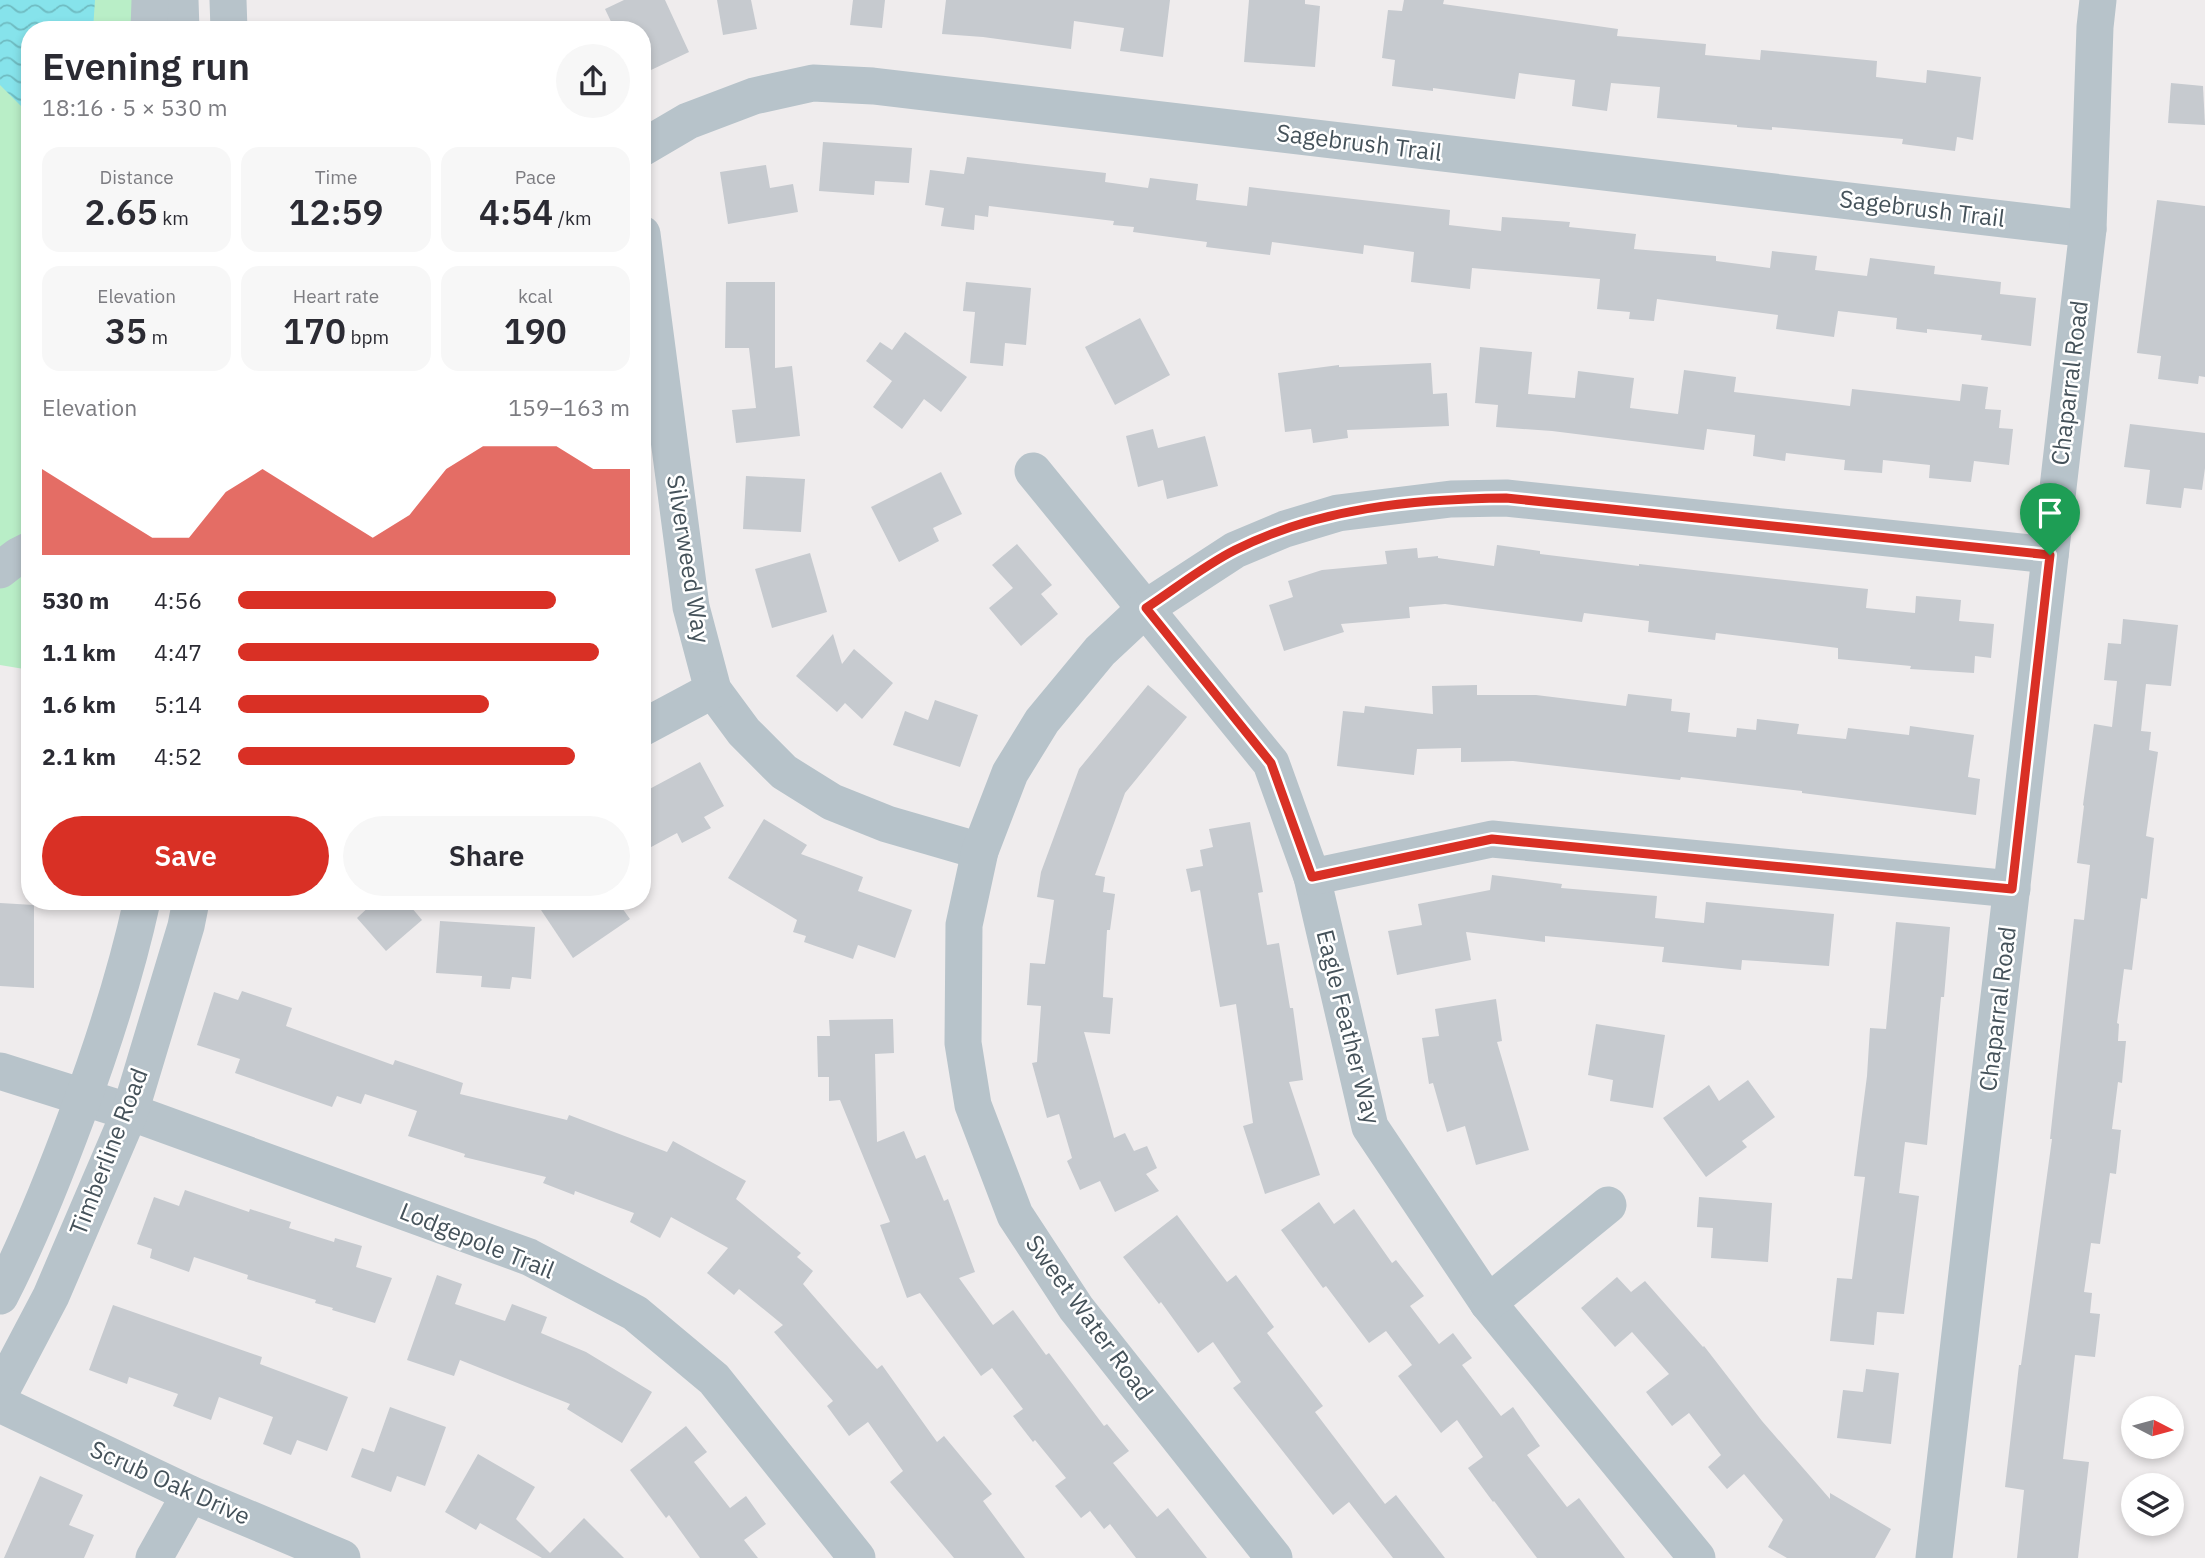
<!DOCTYPE html>
<html lang="en">
<head>
<meta charset="utf-8">
<style>
	body { margin:0; font-family:"IBM Plex Sans",sans-serif; background:#f7f7f7; color:#2b2b33; height:100vh; display:flex; flex-direction:column; font-size:26px; white-space:nowrap }
	* { box-sizing:border-box; margin:0 }
	p { font-size:23px; color:#7c7c81 }
	.icon { flex:none; width:38px; height:38px; fill:none; stroke:currentColor; stroke-width:2; stroke-linecap:round; stroke-linejoin:round }
	.map { position:relative; flex:1; overflow:hidden }
	.details { position:absolute; left:21px; top:21px; width:630px; height:889px; display:flex; flex-direction:column; background:#fff; border-radius:28px; box-shadow:0 4px 10px #0003 }
	.details>* { flex:none }
	.needle { width:46px; rotate:96deg }
	.fabs { position:absolute; left:2121px; top:1396px; display:grid; gap:14px }
	.fabs a { display:grid; place-items:center; width:63px; height:63px; border-radius:50%; background:#fff; box-shadow:0 4px 10px #0003; font-size:35px }
	.pin { position:absolute; display:grid; place-items:center; width:60px; height:60px; color:#fff; margin:-72px -30px; border-radius:50% 50% 50% 0; rotate:-45deg; box-shadow:0 0 7px #0007 }
	.pin .icon { rotate:45deg }
	.round { display:grid; place-items:center; flex:none; width:74px; height:74px; border-radius:37px; background:#f7f7f7 }
	.summary { display:flex; align-items:center; justify-content:space-between; height:119px; padding:0 21px }
	h1 { font-size:38px; font-weight:600; line-height:52px }
	.metrics { display:grid; grid-template-columns:repeat(3,1fr); gap:10px; height:119px; padding:7px 21px }
	.metrics div { display:grid; align-content:center; border-radius:18px; background:#f7f7f7; text-align:center }
	.metrics b { font-size:35px; font-weight:600 }
	.metrics small { font-size:19px; font-weight:400 }
	.metrics p { font-size:19px }
	.chart { height:196px; padding:14px 21px }
	.chart p { display:flex; justify-content:space-between }
	.chart svg { width:100%; height:126px; margin-top:7px; fill:#d93025; opacity:.7 }
	.cta { display:flex; gap:14px; margin-top:auto; padding:14px 21px }
	.cta a { flex:1; height:80px; border-radius:42px; background:#d93025; color:#fff; font-size:28px; font-weight:600; line-height:80px; text-align:center }
	.cta a+a { background:#f7f7f7; color:#2b2b33 }
	ul { padding:0 21px; list-style:none; font-size:23px }
	li { display:grid; grid-template-columns:112px 84px 1fr; align-items:center; height:52px }
	li i { height:18px; border-radius:9px; background:#d93025 }
	.map>svg:first-child { display:block }
	.grass { fill:#b9eec7 }
	.water { fill:url(#water-waves) }
	.building { fill:#c6cacf }
	.lines { fill:none; stroke-linecap:round; stroke-linejoin:round }
	.minor { stroke:#b7c3ca; stroke-width:37 }
	.route-casing { stroke:#fff; stroke-width:14 }
	.route { stroke:#d93025; stroke-width:9 }
	.labels { text-anchor:middle; stroke-width:5; stroke-linejoin:round; paint-order:stroke }
	.street-label { font-size:24px; fill:#45525a; stroke:#fff }
</style>
</head>
<body>
<div class="map">
<svg width="2205" height="1558" viewBox="0 0 2205 1558">
	<defs>
		<pattern id="water-waves" width="16" height="10" patternUnits="userSpaceOnUse" patternTransform="scale(1.75)"><rect width="16" height="10" fill="#86e3eb"/><path d="M0 5q4-4 8 0t8 0" fill="none" stroke="#6fbbc1"/></pattern>
	</defs>
	<rect width="100%" height="100%" fill="#efeced"/>
	<polygon class="grass" points="0,0 160,0 160,30 30,30 30,670 0,665"/>
	<polygon class="water" points="0,0 95,0 93,30 30,30 30,115 0,85"/>
	<g class="building">
		<polygon points="624,0 665,0 689,52 651,70 642,50 642,30 615,30 605,9"/>
		<polygon points="717,0 751,0 757,29 723,35"/>
		<polygon points="853,0 885,0 882,28 850,25"/>
		<polygon points="946,0 1170,0 1163,57 1120,51 1124,28 1074,21 1071,49 983,37 942,34"/>
		<polygon points="1249,0 1305,0 1305,4 1320,6 1315,67 1244,62"/>
		<polygon points="1404,0 1444,0 1443,4 1618,29 1617,36 1706,44 1705,55 1760,60 1761,50 1877,61 1876,77 1926,83 1927,70 1981,77 1973,140 1957,137 1955,151 1902,144 1903,139 1772,127 1772,130 1737,127 1737,125 1657,118 1660,87 1611,83 1607,111 1572,106 1575,80 1519,73 1515,99 1433,88 1433,91 1392,86 1395,60 1382,58 1388,10 1402,11"/>
		<polygon points="2171,83 2203,86 2205,125 2168,123"/>
		<polygon points="823,142 912,148 909,183 875,181 874,195 819,191"/>
		<polygon points="967,157 1106,173 1105,182 1148,188 1150,178 1198,184 1196,200 1247,206 1249,187 1450,210 1449,225 1501,231 1502,217 1570,222 1569,227 1636,234 1634,249 1716,256 1716,261 1770,268 1772,251 1817,256 1815,270 1867,276 1870,258 1935,266 1934,274 2001,282 2000,294 2036,298 2031,346 1981,340 1982,335 1927,329 1927,333 1896,329 1897,318 1838,311 1834,337 1776,329 1778,315 1657,299 1654,321 1629,319 1630,312 1597,309 1600,279 1472,268 1470,289 1411,282 1414,252 1364,245 1363,254 1272,242 1270,255 1206,247 1207,242 1133,232 1134,227 1113,225 1114,221 989,206 988,217 975,215 974,230 941,226 944,208 925,205 930,170 964,174"/>
		<polygon points="766,165 770,188 793,184 798,212 728,224 720,172"/>
		<polygon points="2157,200 2205,206 2205,377 2199,376 2198,384 2158,379 2161,356 2137,353"/>
		<polygon points="726,282 775,282 775,368 792,366 800,436 736,443 732,410 756,408 749,348 725,348"/>
		<polygon points="966,282 1031,288 1026,345 1005,343 1003,366 970,363 975,312 963,311"/>
		<polygon points="1140,318 1170,375 1115,405 1085,347"/>
		<polygon points="905,332 967,377 941,412 924,399 902,429 873,407 892,381 866,361 880,342 892,350"/>
		<polygon points="1480,347 1532,352 1528,394 1575,398 1578,371 1634,378 1630,408 1678,414 1684,370 1736,377 1734,392 1850,406 1852,389 1960,401 1962,384 1988,387 1985,409 2001,410 1999,428 2013,429 2009,465 1974,461 1971,482 1929,478 1930,465 1883,460 1882,473 1844,470 1845,460 1786,453 1785,461 1753,456 1755,435 1707,429 1704,450 1552,431 1496,427 1498,405 1475,403"/>
		<polygon points="1431,363 1433,394 1447,393 1449,426 1347,430 1348,438 1313,443 1311,429 1285,432 1278,373 1339,365 1339,367"/>
		<polygon points="2130,424 2205,433 2205,468 2202,490 2184,488 2181,508 2146,504 2150,470 2124,467"/>
		<polygon points="1153,429 1158,448 1205,436 1218,486 1167,499 1163,480 1138,487 1126,436"/>
		<polygon points="941,472 962,514 933,528 939,541 899,562 871,507"/>
		<polygon points="746,476 805,479 801,532 743,529"/>
		<polygon points="1017,544 1052,585 1041,594 1058,614 1021,646 989,608 1013,588 992,565"/>
		<polygon points="1497,545 1540,551 1540,554 1639,566 1639,564 1868,589 1866,608 1915,613 1916,596 1961,600 1959,621 1994,624 1991,658 1975,656 1974,673 1910,669 1911,666 1838,659 1838,648 1716,633 1715,640 1648,632 1649,621 1584,613 1582,622 1445,604 1409,607 1410,618 1341,624 1344,632 1284,651 1269,605 1293,597 1288,581 1322,570 1387,564 1385,551 1417,548 1418,558 1438,556 1438,558 1494,566"/>
		<polygon points="810,553 827,612 772,628 755,569"/>
		<polygon points="2123,619 2178,625 2171,686 2146,684 2141,731 2151,732 2149,750 2158,752 2146,836 2154,838 2147,899 2141,898 2132,970 2124,969 2117,1023 2119,1024 2118,1041 2126,1041 2122,1083 2118,1082 2112,1129 2121,1130 2116,1174 2110,1173 2100,1244 2091,1243 2084,1292 2092,1293 2090,1313 2100,1314 2095,1357 2075,1355 2063,1459 2089,1462 2078,1558 2017,1558 2024,1490 2005,1487 2019,1365 2021,1365 2052,1139 2050,1139 2074,919 2084,920 2090,865 2077,863 2084,806 2083,805 2094,724 2112,727 2117,681 2104,680 2108,643 2121,644"/>
		<polygon points="833,634 842,664 854,649 893,683 862,719 845,703 837,712 796,676"/>
		<polygon points="1148,685 1187,717 1125,793 1095,875 1105,877 1103,892 1115,894 1110,930 1107,930 1103,997 1113,998 1110,1034 1084,1032 1114,1138 1125,1133 1134,1151 1147,1146 1157,1168 1146,1174 1159,1191 1115,1212 1100,1181 1080,1190 1067,1161 1072,1158 1059,1114 1047,1118 1032,1063 1037,1062 1041,1006 1027,1005 1030,963 1045,964 1054,900 1037,897 1041,872 1079,769"/>
		<polygon points="1477,685 1477,695 1536,695 1626,706 1628,694 1672,699 1671,711 1690,713 1688,732 1736,737 1737,728 1756,730 1757,719 1799,724 1797,734 1846,739 1848,728 1909,735 1910,726 1974,735 1968,777 1980,779 1976,815 1802,793 1802,791 1681,777 1680,780 1513,761 1461,762 1461,748 1417,749 1414,775 1337,766 1343,711 1364,713 1365,706 1433,714 1432,686"/>
		<polygon points="935,700 978,715 960,767 893,745 905,711 928,720"/>
		<polygon points="700,762 724,806 704,817 711,828 682,843 677,833 642,852 642,793"/>
		<polygon points="764,819 807,845 801,854 863,877 858,891 912,910 895,958 858,945 853,959 804,942 806,936 793,932 797,920 728,878"/>
		<polygon points="1250,822 1263,892 1258,893 1267,945 1279,943 1290,1008 1293,1008 1303,1080 1289,1082 1320,1175 1265,1194 1243,1126 1253,1123 1236,1004 1220,1007 1200,890 1191,892 1186,869 1203,866 1200,850 1213,847 1209,829"/>
		<polygon points="1492,875 1562,884 1561,888 1657,896 1655,918 1704,923 1706,902 1834,914 1829,966 1742,960 1741,970 1662,962 1664,947 1545,936 1545,942 1466,932 1471,960 1397,975 1388,931 1422,925 1418,904 1490,890"/>
		<polygon points="375,901 406,901 422,920 386,951 357,918"/>
		<polygon points="535,901 617,901 630,919 573,958"/>
		<polygon points="0,903 34,905 34,988 0,986"/>
		<polygon points="440,921 535,927 531,979 512,977 510,989 481,987 482,976 436,973"/>
		<polygon points="1896,922 1950,927 1944,997 1941,997 1927,1145 1905,1142 1899,1193 1919,1196 1904,1314 1877,1312 1874,1345 1830,1341 1837,1278 1852,1279 1865,1177 1854,1176 1867,1076 1870,1028 1886,1029"/>
		<polygon points="242,991 292,1008 286,1026 393,1065 395,1060 463,1083 460,1094 567,1120 569,1115 667,1152 673,1141 746,1181 736,1199 801,1253 797,1257 813,1271 803,1284 877,1369 882,1365 937,1442 944,1436 992,1494 983,1501 1025,1558 954,1558 890,1482 903,1471 868,1422 849,1436 827,1406 833,1401 774,1332 783,1325 739,1289 734,1295 707,1273 728,1248 671,1217 660,1238 630,1222 634,1213 575,1191 574,1195 543,1183 546,1177 464,1157 465,1154 408,1136 417,1111 365,1094 361,1104 337,1096 332,1107 235,1073 240,1059 197,1045 214,992 238,1000"/>
		<polygon points="1496,999 1502,1041 1497,1042 1529,1150 1476,1165 1465,1126 1447,1132 1433,1083 1429,1084 1422,1038 1439,1036 1435,1009"/>
		<polygon points="893,1019 894,1053 875,1054 877,1142 904,1131 916,1159 925,1155 944,1201 948,1199 975,1272 959,1278 993,1325 1013,1310 1046,1355 1049,1353 1104,1426 1107,1424 1129,1451 1113,1463 1157,1517 1168,1508 1207,1558 1136,1558 1110,1524 1104,1529 1090,1511 1081,1518 1055,1486 1066,1478 1035,1440 1033,1442 1013,1416 1023,1409 992,1368 981,1376 920,1293 907,1298 880,1225 890,1222 840,1100 829,1101 829,1077 818,1077 817,1036 830,1036 829,1020"/>
		<polygon points="1596,1024 1665,1035 1653,1108 1610,1101 1613,1080 1588,1075"/>
		<polygon points="1748,1080 1775,1117 1742,1141 1747,1147 1706,1177 1663,1118 1709,1085 1719,1101"/>
		<polygon points="185,1190 249,1212 250,1209 291,1222 289,1228 334,1242 335,1238 362,1246 356,1267 392,1278 375,1323 332,1310 333,1308 315,1303 316,1300 247,1279 248,1275 194,1257 189,1272 150,1258 152,1249 137,1244 154,1197 179,1206"/>
		<polygon points="1699,1197 1772,1203 1768,1262 1711,1258 1713,1228 1697,1227"/>
		<polygon points="1319,1202 1334,1224 1354,1209 1392,1263 1396,1260 1424,1296 1410,1306 1439,1344 1453,1333 1472,1358 1462,1365 1501,1416 1513,1407 1540,1446 1527,1455 1567,1507 1579,1498 1625,1558 1537,1558 1494,1501 1493,1502 1468,1468 1483,1457 1457,1420 1441,1433 1398,1376 1412,1365 1386,1331 1369,1343 1326,1286 1323,1288 1281,1230"/>
		<polygon points="1177,1215 1227,1282 1236,1275 1274,1327 1267,1333 1323,1406 1315,1412 1385,1504 1396,1495 1445,1558 1393,1558 1349,1502 1333,1515 1233,1388 1241,1382 1213,1342 1198,1353 1161,1302 1159,1304 1123,1257"/>
		<polygon points="437,1275 462,1284 455,1304 505,1321 512,1304 547,1317 541,1333 586,1352 652,1392 622,1443 567,1409 570,1404 460,1360 454,1376 407,1360"/>
		<polygon points="1617,1277 1631,1292 1645,1281 1703,1347 1704,1346 1762,1421 1830,1499 1830,1493 1891,1529 1875,1558 1787,1558 1768,1547 1783,1520 1744,1474 1727,1489 1708,1467 1721,1455 1689,1413 1672,1426 1646,1392 1669,1374 1632,1332 1615,1347 1581,1308"/>
		<polygon points="113,1305 262,1357 260,1364 348,1397 327,1451 297,1440 291,1455 263,1444 273,1417 219,1397 211,1420 173,1406 178,1394 129,1377 127,1384 89,1370"/>
		<polygon points="1866,1369 1899,1373 1891,1444 1837,1438 1843,1390 1863,1392"/>
		<polygon points="390,1407 446,1427 425,1486 397,1476 391,1492 351,1477 362,1448 374,1452"/>
		<polygon points="686,1426 707,1452 694,1462 730,1508 746,1496 766,1524 744,1540 758,1558 700,1558 669,1515 666,1518 630,1470"/>
		<polygon points="478,1454 535,1487 516,1519 550,1553 584,1518 624,1558 542,1558 480,1523 476,1530 445,1512"/>
		<polygon points="40,1476 83,1495 69,1525 94,1535 84,1558 4,1558"/>
	</g>
	<g class="lines">
		<g class="minor">
			<polyline points="180,0 181,30"/>
			<polyline points="228,0 229,30"/>
			<polyline points="149,30 150,0"/>
			<polyline points="642,148 688,121 754,96 813,83 873,86 2088,229"/>
			<polyline points="642,234 691,607 713,690 744,732 784,772 832,802 887,824 980,851"/>
			<polyline points="1033,471 1271,763 1312,877 1370,1127 1488,1303 1697,1558"/>
			<polyline points="0,570 18,556 30,550"/>
			<polyline points="642,728 713,690"/>
			<polyline points="1312,877 1492,839 2012,889"/>
			<polyline points="0,1071 130,1112 529,1257 635,1313 714,1379 857,1558"/>
			<path d="M0 1296C30 1238 54 1177 77 1115 103 1045 126 974 142 901"/>
			<polyline points="1488,1303 1608,1205"/>
			<polyline points="0,1393 51,1296 130,1112 186,926 191,901"/>
			<polyline points="0,1404 190,1494 342,1558"/>
			<polyline points="154,1558 190,1494"/>
			<polyline points="1274,1558 1076,1308 1015,1215 973,1105 963,1043 964,925 980,851 1010,773 1042,721 1100,651 1146,608 1235,550 1285,529 1338,513 1451,499 1506,498 2050,555"/>
			<polyline points="1934,1558 2088,229 2095,27 2098,0"/>
		</g>
	</g>
	<g class="lines">
		<g class="route-casing">
			<path id="route" d="M1506 498 2050 555 2012 889 1492 839 1312 877 1271 763 1146 608C1175 589 1205 565 1235 550 1318 508 1414 499 1506 498Z"/>
		</g>
		<use href="#route" class="route"/>
	</g>
	<g class="labels">
		<g class="street-label">
			<text transform="translate(1359 143) rotate(7)" y="8">Sagebrush Trail</text>
			<text transform="translate(1922 209) rotate(7)" y="8">Sagebrush Trail</text>
			<text transform="translate(2070 383) rotate(-83)" y="8">Chaparral Road</text>
			<text transform="translate(688 559) rotate(81)" y="8">Silverweed Way</text>
			<text transform="translate(1998 1009) rotate(-83)" y="8">Chaparral Road</text>
			<text transform="translate(1348 1027) rotate(76)" y="8">Eagle Feather Way</text>
			<text transform="translate(109 1152) rotate(-69)" y="8">Timberline Road</text>
			<text transform="translate(477 1241) rotate(22)" y="8">Lodgepole Trail</text>
			<text transform="translate(1089 1318) rotate(54)" y="8">Sweet Water Road</text>
			<text transform="translate(170 1483) rotate(24)" y="8">Scrub Oak Drive</text>
		</g>
	</g>
</svg>
<div class="fabs">
<a><svg class="needle" viewBox="-14 -14 28 28"><path d="M0-13l5 13h-10z" fill="#e53935"/><path d="M0 13l5-13h-10z" fill="#7c7c81"/></svg></a>
<a><svg class="icon" aria-label="layers" viewBox="0 0 24 24"><path d="M12 4l9 5-9 5-9-5zM3 14l9 5 9-5"/></svg></a>
</div>
<div class="pin" style="left:2050px;top:555px;background:#1e9e55"><svg class="icon" aria-label="arrive" viewBox="0 0 24 24"><path d="M6 21V4h12l-3 4 3 4H6"/></svg></div>
<section class="details">
<div class="summary"><div><h1>Evening run</h1><p>18:16 · 5 × 530 m</p></div><a class="round"><svg class="icon" aria-label="share" viewBox="0 0 24 24"><path d="M12 15V3M7 8l5-5 5 5M5 13v7h14v-7"/></svg></a></div>
<div class="metrics">
<div><p>Distance</p><b>2.65<small> km</small></b></div>
<div><p>Time</p><b>12:59</b></div>
<div><p>Pace</p><b>4:54<small> /km</small></b></div>
</div>
<div class="metrics">
<div><p>Elevation</p><b>35<small> m</small></b></div>
<div><p>Heart rate</p><b>170<small> bpm</small></b></div>
<div><p>kcal</p><b>190</b></div>
</div>
<div class="chart"><p><span>Elevation</span>159–163 m</p>
<svg viewBox="0 0 160 44" preserveAspectRatio="none"><path d="M0 44V14L10 22L20 30L30 38L40 38L50 22L60 14L70 22L80 30L90 38L100 30L110 14L120 6L130 6L140 6L150 14L160 14V44z"/></svg>
</div>
<ul>
<li><b>530 m</b>4:56<i style="width:81%"></i></li>
<li><b>1.1 km</b>4:47<i style="width:92%"></i></li>
<li><b>1.6 km</b>5:14<i style="width:64%"></i></li>
<li><b>2.1 km</b>4:52<i style="width:86%"></i></li>
</ul>
<div class="cta"><a>Save</a><a>Share</a></div>
</section>
</div>
</body>
</html>
